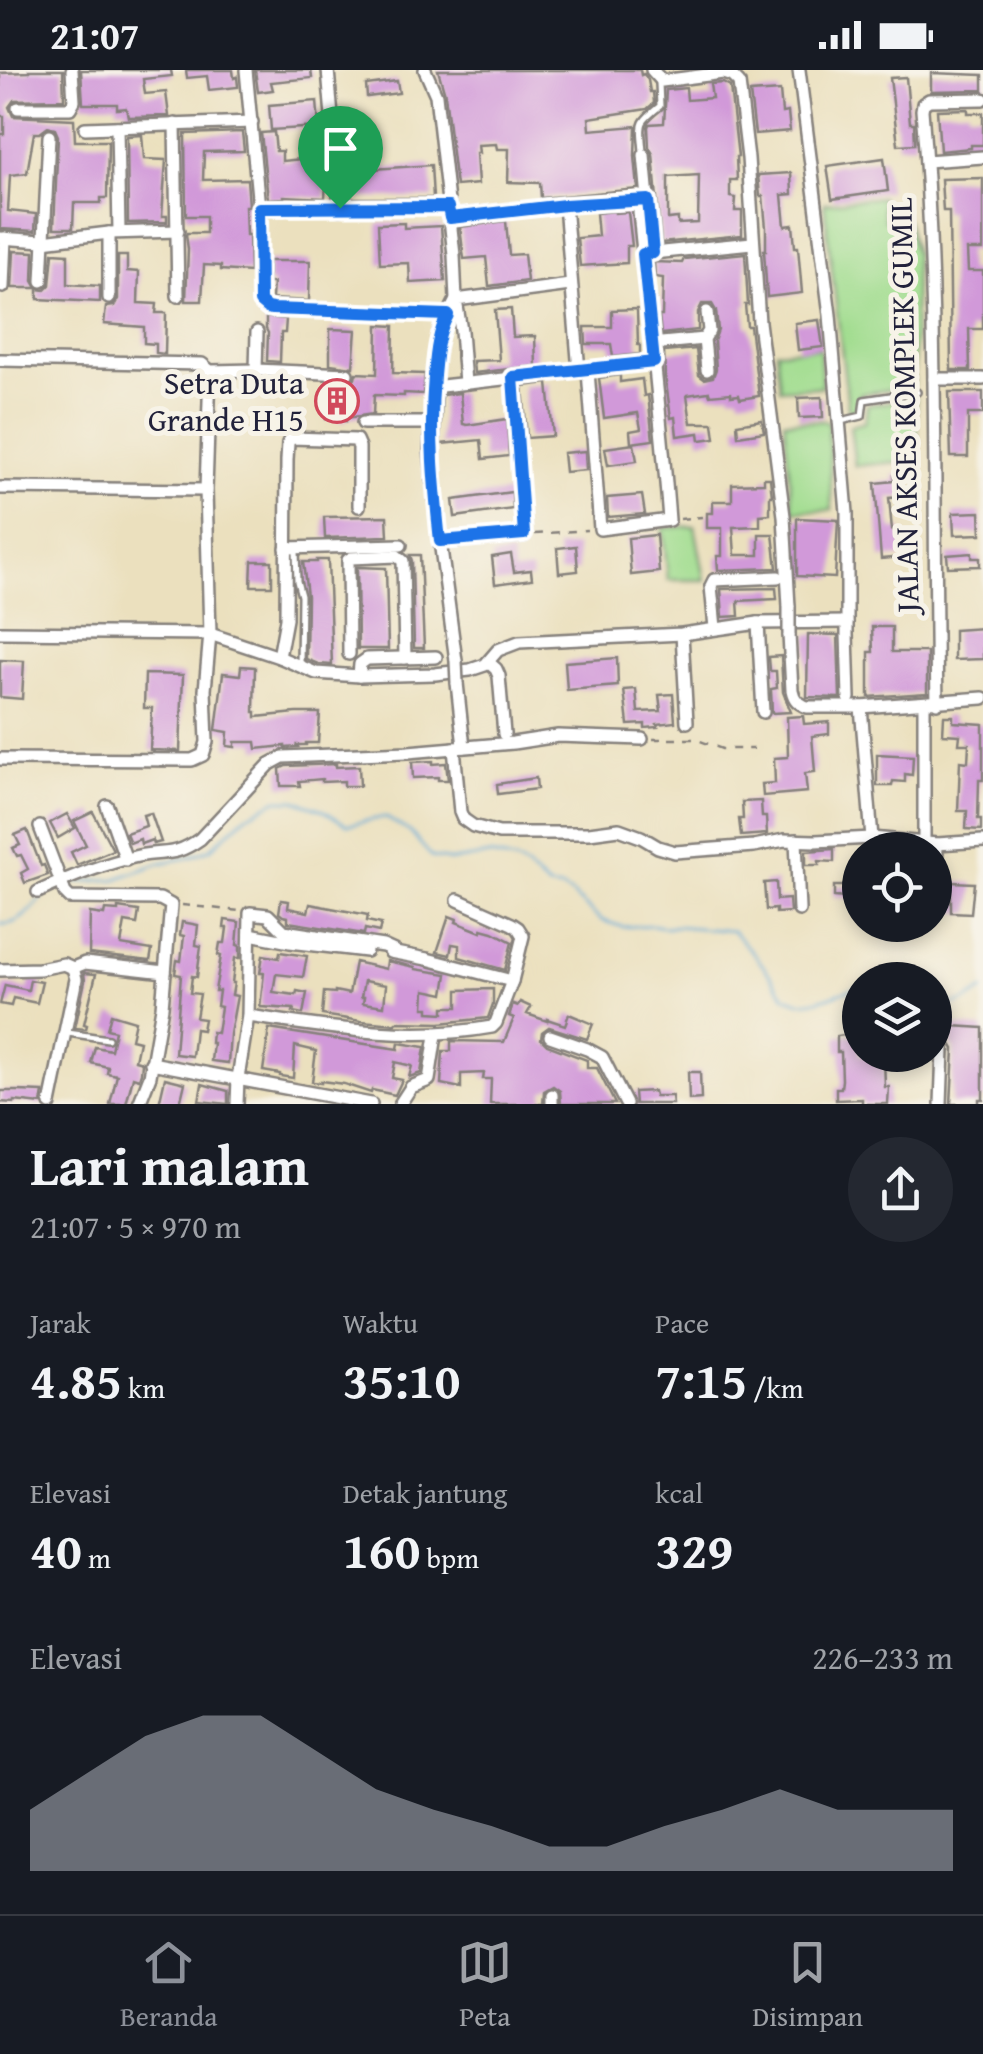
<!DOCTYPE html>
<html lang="id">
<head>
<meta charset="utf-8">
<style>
	body { margin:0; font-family:"Gentium Book Plus",serif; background:#242831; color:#f1f3f6; height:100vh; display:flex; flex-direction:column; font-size:38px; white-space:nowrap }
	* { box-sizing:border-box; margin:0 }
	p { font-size:32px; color:#9ea1a6 }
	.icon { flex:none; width:55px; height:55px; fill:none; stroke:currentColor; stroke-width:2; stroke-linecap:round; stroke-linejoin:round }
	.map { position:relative; height:1034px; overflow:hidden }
	.sheet { display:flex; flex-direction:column; background:#171b24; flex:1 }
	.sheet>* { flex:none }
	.tools { position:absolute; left:842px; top:762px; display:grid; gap:20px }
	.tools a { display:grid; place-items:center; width:110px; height:110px; border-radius:50%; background:#171b24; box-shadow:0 5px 15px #0003; font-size:50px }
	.pin { position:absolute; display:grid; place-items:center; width:85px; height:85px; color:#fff; margin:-102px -42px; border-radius:50% 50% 50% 0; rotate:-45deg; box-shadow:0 0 10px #0007 }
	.pin .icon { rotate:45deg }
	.round { display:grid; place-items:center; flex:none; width:105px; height:105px; border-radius:52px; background:#242831 }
	.overview { display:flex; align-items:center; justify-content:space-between; height:170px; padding:0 30px }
	h1 { font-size:55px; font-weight:800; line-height:75px }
	.metrics { display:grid; grid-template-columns:repeat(3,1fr); gap:15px; height:170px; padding:10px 30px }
	.metrics div { display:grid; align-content:center }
	.metrics b { font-size:50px; font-weight:800 }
	.metrics small { font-size:28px; font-weight:400 }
	.metrics p { font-size:28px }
	.chart { height:280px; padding:20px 30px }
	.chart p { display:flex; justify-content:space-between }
	.chart svg { width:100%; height:180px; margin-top:10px; fill:#8c9099; opacity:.7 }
	.status { display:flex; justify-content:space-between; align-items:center; height:70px; padding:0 50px; background:#171b24; direction:ltr }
	.status svg { height:28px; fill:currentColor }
	.dock { display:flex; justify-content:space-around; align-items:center; height:140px; border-top:2px solid #363941; background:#171b24; font-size:28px; color:#9ea1a6 }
	.dock a { display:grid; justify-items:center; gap:5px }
	.dock .selected { color:#8c9099 }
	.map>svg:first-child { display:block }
	.green { fill:#a2dd90; stroke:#628066; stroke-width:2.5 }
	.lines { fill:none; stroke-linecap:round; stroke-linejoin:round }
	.stream { stroke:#5ca7d4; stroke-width:2.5 }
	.building { fill:#d199d9; fill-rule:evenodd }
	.service-casing { stroke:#86817c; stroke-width:10 }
	.minor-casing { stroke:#86817c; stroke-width:16 }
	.path { stroke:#86817c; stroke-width:2.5; stroke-dasharray:8 8; stroke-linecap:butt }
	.service { stroke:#fff; stroke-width:5 }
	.minor { stroke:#fff; stroke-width:11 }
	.minor-bridge-casing { stroke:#86817c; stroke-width:16; stroke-linecap:butt }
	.minor-bridge { stroke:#fff; stroke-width:11 }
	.route-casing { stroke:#fff; stroke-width:20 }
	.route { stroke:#1a73e8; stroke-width:12 }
	.labels { text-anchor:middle; stroke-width:10; stroke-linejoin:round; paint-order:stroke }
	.poi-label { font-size:32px; fill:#22223b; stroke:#f7f3e8; text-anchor:end }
	.street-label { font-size:32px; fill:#22223b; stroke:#f7f3e8 }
</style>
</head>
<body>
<div class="status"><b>21:07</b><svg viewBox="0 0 49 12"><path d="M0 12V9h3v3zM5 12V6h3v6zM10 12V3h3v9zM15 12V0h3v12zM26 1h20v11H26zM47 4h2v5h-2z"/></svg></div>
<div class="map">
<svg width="983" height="1034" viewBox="0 0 983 1034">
	<rect width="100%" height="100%" fill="#f7f3e8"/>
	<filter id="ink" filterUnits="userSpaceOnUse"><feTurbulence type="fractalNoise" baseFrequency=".01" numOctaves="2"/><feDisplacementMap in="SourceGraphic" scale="20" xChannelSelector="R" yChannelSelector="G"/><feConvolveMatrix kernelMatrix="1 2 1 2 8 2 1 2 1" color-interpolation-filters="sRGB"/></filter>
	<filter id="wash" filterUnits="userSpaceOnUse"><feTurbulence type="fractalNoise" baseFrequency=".0048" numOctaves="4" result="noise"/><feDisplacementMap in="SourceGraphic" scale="40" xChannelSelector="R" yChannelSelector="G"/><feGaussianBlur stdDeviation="2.25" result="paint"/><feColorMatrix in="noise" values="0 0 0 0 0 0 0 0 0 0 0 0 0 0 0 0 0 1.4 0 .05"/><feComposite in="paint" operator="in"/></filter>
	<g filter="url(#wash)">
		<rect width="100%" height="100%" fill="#ebe0be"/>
		<g class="green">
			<polygon points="881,127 884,151 907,150 915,185 914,316 860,324 856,343 849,344 824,133"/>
			<polygon points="820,278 822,317 780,319 776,281"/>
			<polygon points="916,328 919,390 855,396 850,356 865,352 867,335"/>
			<polygon points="784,351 828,351 832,440 793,441"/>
			<polygon points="695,456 705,510 668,510 663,458"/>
		</g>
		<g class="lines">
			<g class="stream">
				<polyline points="76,812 116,809 160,793 187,788 210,779 246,746 277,730 295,730 323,740 347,755 385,747 410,762 432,787 452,791 490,785 517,792 527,798 548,817 562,819 570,823 601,850 623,857 653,855 667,858 676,856 733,861 758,889 786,927 800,932 819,930 860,916"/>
				<path d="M0 854C19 856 31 840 42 827"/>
				<polyline points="881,910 882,910"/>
				<path d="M935 931C952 940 969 931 983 920"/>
			</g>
		</g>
		<g id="blocks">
			<g class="building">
				<polygon points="29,0 63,0 64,29 14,30 9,37 13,46 74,49 75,71 108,71 107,128 101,128 101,133 74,133 73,158 54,158 58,66 55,59 48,57 40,63 34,63 27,103 10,105 8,141 36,144 35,161 0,159 0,64 4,64 4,46 0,46 0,3 29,2"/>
				<polygon points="81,0 171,0 172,6 143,9 145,24 166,22 169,46 128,47 126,38 117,39 117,34 83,34"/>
				<polygon points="186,0 233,0 234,8 237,7 238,17 209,20 207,6 187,8"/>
				<polygon points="255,0 311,0 312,8 271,12 273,20 258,22"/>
				<polygon points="438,0 640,0 641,5 644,4 648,10 650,22 653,22 654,33 647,39 589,48 590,60 636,56 635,86 638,119 541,128 540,113 508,112 509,79 497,79 496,74 478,75 479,83 476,83 478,114 456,116 445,24"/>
				<polygon points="931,3 983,5 983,20 931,21"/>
				<polygon points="906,7 910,53 914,53 915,74 898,75 890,8"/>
				<polygon points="397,11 399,23 367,27 366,15"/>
				<path d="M723 13 730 17 738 87H736L737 110H730V127L736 128 735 141H742V165L661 173 653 84 649 77 648 57 649 54 664 53 666 20 686 18 687 30 712 28 710 14ZM699 105 698 153 678 154V148L668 149V107Z"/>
				<polygon points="780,21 782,43 788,42 790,61 755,64 750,23"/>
				<polygon points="317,31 319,57 271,60 269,35"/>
				<polygon points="968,39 968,43 983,43 983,75 971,75 971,78 940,81 937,40"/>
				<polygon points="242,62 244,81 204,82 203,110 247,109 249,136 245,136 246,165 249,165 250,202 221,200 221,196 204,195 202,231 186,231 188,179 186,165 187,163 206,163 206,146 186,146 185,64"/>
				<polygon points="274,62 276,81 282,81 282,91 320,87 323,112 326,112 325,128 284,126 284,128 268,129 261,63"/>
				<polygon points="142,65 144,89 166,90 162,146 167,146 167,152 128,153 127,66"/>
				<polygon points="884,88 888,121 832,129 827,96"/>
				<polygon points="431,95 433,128 348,128 346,101"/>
				<polygon points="791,103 792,124 782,125 785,156 793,155 795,177 798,177 802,223 767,227 764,180 766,180 766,158 763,126 760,126 758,105"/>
				<polygon points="983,108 983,180 967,180 968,201 983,201 983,259 969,259 970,300 951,300 949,141 943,141 941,109"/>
				<polygon points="615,141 615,143 628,142 632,176 627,176 627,193 580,196 577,168 598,166 596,143"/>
				<polygon points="506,151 509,185 524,184 527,211 489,216 486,187 464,189 460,157"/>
				<polygon points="404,153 404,158 441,156 445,211 410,213 409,193 380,194 378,154"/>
				<polygon points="14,181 34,182 33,211 37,218 12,218"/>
				<polygon points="53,183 68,184 68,214 100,216 100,232 38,229 38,219 45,220 50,215"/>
				<polygon points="745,183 748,235 745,235 747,256 750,256 759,326 740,329 739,325 731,326 731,323 710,325 709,322 687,325 691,353 713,353 715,368 700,370 699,363 677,366 675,347 671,348 665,306 664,282 696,279 699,305 704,309 713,307 716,299 714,271 718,260 716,241 712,234 702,234 698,242 698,260 661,264 659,246 662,246 663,208 655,207 654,192 682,193 684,189"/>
				<polygon points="118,186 127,186 127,201 139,202 138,233 157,234 156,243 166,243 165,284 156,283 156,274 144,273 144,257 104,254 106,237 114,236 118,229"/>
				<polygon points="268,191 310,191 309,231 272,229 273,213 268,213"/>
				<polygon points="511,239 513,267 535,266 536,296 474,303 473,291 499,290 495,240"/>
				<polygon points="637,239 638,275 640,275 640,284 613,287 611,274 586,274 585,257 612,257 612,240"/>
				<polygon points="266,247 286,249 285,263 281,263 280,292 267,291 268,263 266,259"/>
				<polygon points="819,250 823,277 798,280 795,253"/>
				<polygon points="378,255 394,256 393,303 425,304 423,324 404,323 404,326 374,325 373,344 346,348 346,351 326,349 327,313 350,313 355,308 356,303 377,304"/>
				<polygon points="330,259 356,260 353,297 330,294"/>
				<polygon points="620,305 620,312 642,309 644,326 648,325 653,370 631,373 630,361 641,359 638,343 604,348 599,308"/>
				<polygon points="548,313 553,366 527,368 523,316"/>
				<polygon points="949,322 983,322 983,344 968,344 968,387 951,387"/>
				<polygon points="460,323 463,354 467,355 507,349 509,386 483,389 481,370 440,374 442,325"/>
				<polygon points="822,327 823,347 799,348 798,328"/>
				<polygon points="762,350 764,362 738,366 737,354"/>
				<polygon points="634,374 637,391 608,395 605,378"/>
				<polygon points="585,381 586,400 565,402 563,383"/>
				<polygon points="909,403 912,426 889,428 892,460 901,459 903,487 881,489 875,413 894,411 894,405"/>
				<polygon points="764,408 770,408 772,426 770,426 770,444 760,445 760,456 733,457 735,485 759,485 759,464 773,464 777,498 718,500 717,486 722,486 722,458 707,458 707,443 713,443 713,431 732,431 732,414 764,413"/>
				<polygon points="512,422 513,439 455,447 453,430"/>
				<polygon points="642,425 645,444 608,447 607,428"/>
				<polygon points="980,442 981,464 954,465 953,443"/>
				<polygon points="387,446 388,466 325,468 324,447"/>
				<polygon points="797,448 838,450 835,508 797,506"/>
				<polygon points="656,465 659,502 631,505 628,468"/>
				<polygon points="576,476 578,501 559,503 557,478"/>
				<polygon points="972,483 972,488 980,488 980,496 948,497 947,485"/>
				<polygon points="511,484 514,502 531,500 532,509 495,514 492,487"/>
				<polygon points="410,485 420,485 424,578 414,578 412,491"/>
				<polygon points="317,490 328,490 332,595 318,594 306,589 307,526 303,492 317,492"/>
				<polygon points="252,491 272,491 272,516 251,516"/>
				<polygon points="357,497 386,498 388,579 358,579"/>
				<polygon points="776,518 777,529 738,531 739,546 723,547 721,519"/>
				<polygon points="872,557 892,557 892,582 927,582 927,623 869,627 869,582 873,582"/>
				<polygon points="983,558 983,589 954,590 954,560"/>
				<polygon points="808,564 838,565 840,628 807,627"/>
				<polygon points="781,586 783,622 791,642 772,643 771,619 777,618 776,601 770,601 769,587"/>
				<polygon points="617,588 618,616 567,620 565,592"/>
				<polygon points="0,590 24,591 22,629 0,627"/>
				<polygon points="241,596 255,597 254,642 256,642 256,647 296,643 320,643 318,673 306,673 306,675 297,675 298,677 285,678 285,676 257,679 256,672 235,672 235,677 227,676 228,662 216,660 223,603 240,605"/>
				<polygon points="145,604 183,605 180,681 150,680 152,638 144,638"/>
				<polygon points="636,619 638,642 661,641 659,625 673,624 675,652 657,654 658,657 645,658 645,654 628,655 624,620"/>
				<polygon points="803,646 804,654 829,652 829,664 812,666 815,702 805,703 807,722 763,726 762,714 775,713 774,688 788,687 787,647"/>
				<polygon points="944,646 953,646 953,652 983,654 983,710 979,710 978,749 981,749 981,760 966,759 967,741 958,741 960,691 968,692 969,674 959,674 960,665 943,664"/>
				<polygon points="877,684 913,686 912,705 905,704 905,712 893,711 892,716 877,716"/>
				<polygon points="433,691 433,694 446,693 448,710 438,710 438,707 413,708 412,692"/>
				<polygon points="336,694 336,697 359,696 360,716 344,716 344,711 322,712 322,709 299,711 300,716 281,716 280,699 286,696"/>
				<polygon points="536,708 537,719 498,724 497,714"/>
				<polygon points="761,731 762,747 766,747 767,764 741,766 739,749 743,749 742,732"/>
				<polygon points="93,742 113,780 77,795 71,782 86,775 74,751"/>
				<polygon points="151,743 161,772 153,774 152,770 141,774 140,769 130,773 126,763 146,756 143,745"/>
				<polygon points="67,744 75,758 58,768 50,753"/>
				<polygon points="27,760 41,796 44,795 48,805 25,813 21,803 28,799 21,785 17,786 13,778 20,775 15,765"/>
				<polygon points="834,779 834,792 819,791 819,795 806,795 806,781"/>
				<polygon points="776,812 777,830 789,829 790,842 776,843 776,839 766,840 764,813"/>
				<polygon points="951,812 974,813 971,843 951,842"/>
				<polygon points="849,814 860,815 860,829 834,827 834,816 849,816"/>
				<polygon points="281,830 289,831 288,838 308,842 310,834 368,845 367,851 381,854 379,862 365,859 364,864 288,852 288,847 283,846 279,843"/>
				<polygon points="118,838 139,841 137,854 125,852 121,875 152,880 150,891 89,884 90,843 104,845 105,840 118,841"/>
				<polygon points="449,846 457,849 456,852 481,862 482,859 493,862 512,872 505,900 459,887 459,875 452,874 450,885 437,882"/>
				<polygon points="225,850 239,852 237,875 240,876 240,888 235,888 232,913 234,913 232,925 237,926 230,964 228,993 211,991 213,973 211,973 212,962 217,963 221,937 217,936 219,921 215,921 221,886 218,885 220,873 225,873 227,858 224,858"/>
				<polygon points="182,852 198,855 196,875 201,876 197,907 192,906 190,923 200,924 196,948 204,949 202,960 195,959 192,986 175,984 181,905 175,904 177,890 181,891 184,866 180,865"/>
				<polygon points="280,882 307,886 303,907 276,904 273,922 296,925 297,921 307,923 303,944 293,942 294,939 260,937 264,903 260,903 263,885 279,888"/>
				<path d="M387 891 415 897V899L447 904 444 924 425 920 424 938H429V942L444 943V937H458V920L493 919V934L488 948 440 953 397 952 396 954 361 951 322 945 324 922 335 923V921L349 924 355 892 386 899ZM364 911 386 915 384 936 363 933 364 927H361Z"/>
				<polygon points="84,903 96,904 84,954 87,955 86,959 75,958 85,911"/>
				<polygon points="30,910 42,912 37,933 13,928 11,936 0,934 5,915 28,920"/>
				<polygon points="520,932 531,937 527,944 547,951 547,949 565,955 569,944 593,954 587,969 549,957 542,962 541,969 547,975 587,990 587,998 597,998 615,1034 561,1034 560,1021 553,1016 544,1021 543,1034 490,1034 491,1009 483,1009 484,1003 461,1004 461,1018 441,1014 443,981 451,981 451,971 504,972 514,948 509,946 513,934 518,936"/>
				<polygon points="111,944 135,951 131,969 139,971 135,990 142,992 141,1003 139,1009 133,1007 126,1034 110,1034 117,1005 107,1003 108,997 91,993 95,977 111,980 115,961 107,959"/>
				<polygon points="952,956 983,958 983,1029 979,1029 979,1034 951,1034 954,979 951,974"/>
				<polygon points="269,959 398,979 399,973 425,977 421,1003 409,1007 412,996 395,992 392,1008 402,1010 395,1025 372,1020 371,1023 344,1014 321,1011 321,1013 312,1012 316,981 295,976 293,1008 280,1006 280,1004 263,1001"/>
				<polygon points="860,963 860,985 884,986 885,1017 889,1017 888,1034 862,1034 862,1029 836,1030 836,1018 841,1018 842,1010 841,982 837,982 837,966"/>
				<polygon points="688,1002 700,1002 701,1029 689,1030"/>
				<polygon points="165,1008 185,1013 180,1034 159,1034"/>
				<polygon points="202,1014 228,1021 228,1034 199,1031"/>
				<polygon points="1,1021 18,1021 43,1022 41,1034 14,1031 14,1033 0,1032"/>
				<polygon points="654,1021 655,1026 672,1026 673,1034 635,1034 634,1022"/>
			</g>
		</g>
	</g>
	<g filter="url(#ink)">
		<use href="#blocks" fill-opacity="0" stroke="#86817c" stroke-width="2.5"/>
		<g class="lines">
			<g class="service-casing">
				<g id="service">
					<path d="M643 82C641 53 637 54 660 36L659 13"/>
					<polyline points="841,351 862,346 864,330 917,322"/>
					<polyline points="296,481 297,511 301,526 300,594"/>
					<polyline points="68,963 108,969"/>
				</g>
			</g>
			<g class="minor-casing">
				<g id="minor">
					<polyline points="246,0 259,138 259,227 263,236 273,239 447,245"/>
					<polyline points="328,0 340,139"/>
					<polyline points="425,0 436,25 454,185 456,230 440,261 433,317 430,380 440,471 456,591"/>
					<polyline points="652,0 662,11 723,3 732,6 739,13 748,88 759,252 784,446 789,537"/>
					<polyline points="799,0 830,245 847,443 847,564 849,628"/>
					<polyline points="18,38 70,38 74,31 72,0"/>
					<polyline points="175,54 178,226"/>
					<polyline points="117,57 119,162"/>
					<polyline points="85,58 252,52"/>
					<polyline points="644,85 653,183"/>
					<polyline points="926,91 983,87"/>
					<polyline points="565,135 579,301"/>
					<polyline points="259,138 448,137"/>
					<polyline points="450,147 565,135 648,130"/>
					<polyline points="0,168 43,171 109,163 178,161"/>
					<polyline points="643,184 752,173"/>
					<polyline points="42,211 49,66"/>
					<polyline points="3,217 5,168"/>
					<polyline points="109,228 109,163"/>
					<polyline points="707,242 709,261 704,269 707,300"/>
					<polyline points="651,274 704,269"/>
					<polyline points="0,290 202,294 210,301 256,300 347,304"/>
					<polyline points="256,300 257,262"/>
					<path d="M588 301 600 459 669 450C661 344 648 237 638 131"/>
					<polyline points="934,309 983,309"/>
					<polyline points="465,313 461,261 456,230 570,215"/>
					<polyline points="433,317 653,292"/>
					<polyline points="363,353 431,353"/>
					<polyline points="0,418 206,420"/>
					<polyline points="440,471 524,465 513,307"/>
					<polyline points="286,478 401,475"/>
					<polyline points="758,553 763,642"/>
					<polyline points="715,558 711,516 714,510 778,507"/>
					<polyline points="0,562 210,564 279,587 316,603 359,606 435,604 470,600 485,595 498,580 519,572 682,564 758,553 847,552"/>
					<polyline points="682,564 687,652"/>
					<path d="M789 565 792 620C794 630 798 633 807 637H861L983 628"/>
					<polyline points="349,584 348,490 351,488 397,486 403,491 405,588"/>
					<polyline points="279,587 286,549 287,390 288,373 291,368 356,370 359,377 359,436"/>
					<polyline points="488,592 496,599 499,606 504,664"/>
					<polyline points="359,606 360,594 367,589 436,587"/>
					<polyline points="457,613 464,677"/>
					<polyline points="924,633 924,773"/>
					<path d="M937 633C933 435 939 237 922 40L923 34 929 30 983 29"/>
					<polyline points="861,637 872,768"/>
					<polyline points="454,678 460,742 463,749 473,756 499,763 589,763 619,759 641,767 658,777 675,782 754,776 784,770 815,771 872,768 937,774 983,771"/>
					<polyline points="0,689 192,690 203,685 207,672 205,620 210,564 206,420 210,301"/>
					<polyline points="107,736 126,790"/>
					<polyline points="40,757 65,823 70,828 160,829 171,835 162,937 150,1006 139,1034"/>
					<polyline points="796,770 799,840"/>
					<polyline points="936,820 937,774"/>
					<path d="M38 822C68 808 106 793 138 786 166 780 173 788 200 769L270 694 283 687 408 682 513 673 558 666 642 669"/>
					<polyline points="868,855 868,857"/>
					<polyline points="250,864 290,872 366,881"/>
					<polyline points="390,882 427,889 512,911"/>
					<polyline points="0,900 39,899 64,894 73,898 85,893 165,902"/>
					<path d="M248 946C330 958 410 972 492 957L496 953 512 911 523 866 518 858 512 854 458 830"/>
					<polyline points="550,966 587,979 602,987 626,1034"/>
					<polyline points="151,993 371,1034"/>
					<polyline points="552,1025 552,1034"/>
					<polyline points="50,1034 76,909 73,898"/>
					<polyline points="237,1034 238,1008 248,946 250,843 268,845 284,861 383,876 394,881"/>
					<polyline points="400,1034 411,1017 429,1010 436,965"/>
					<polyline points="941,1034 943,979"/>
				</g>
			</g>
			<g class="path">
				<polyline points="680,449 702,447"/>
				<polyline points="535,464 587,460"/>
				<polyline points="653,669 695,669 722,679 754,679"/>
				<polyline points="182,835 239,841"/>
			</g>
			<use href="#service" class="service"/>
			<use href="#minor" class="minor"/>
			<g class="minor-bridge-casing">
				<g id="minor-bridge">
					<polyline points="789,537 789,565"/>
					<polyline points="456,591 457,613"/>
				</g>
			</g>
			<use href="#minor-bridge" class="minor-bridge"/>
		</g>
	</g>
	<g class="lines" filter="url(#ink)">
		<g class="route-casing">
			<path id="route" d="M648 130 653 183 643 184 654 292 513 307 524 464 440 471C434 415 429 363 434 306 436 285 437 265 448 245L272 239 267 238 260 232 259 138 448 137 450 148 565 135Z"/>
		</g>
		<use href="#route" class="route"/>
	</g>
	<defs>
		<g id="building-ring" transform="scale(2.25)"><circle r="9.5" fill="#f7f3e8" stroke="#d1495b" stroke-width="1.5"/><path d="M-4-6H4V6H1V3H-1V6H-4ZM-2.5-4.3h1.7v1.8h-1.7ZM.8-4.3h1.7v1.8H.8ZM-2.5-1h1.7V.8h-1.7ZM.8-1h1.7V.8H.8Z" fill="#d1495b"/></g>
	</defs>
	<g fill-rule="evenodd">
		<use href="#building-ring" x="337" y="331"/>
	</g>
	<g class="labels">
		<g class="poi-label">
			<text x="304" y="324">Setra Duta<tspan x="304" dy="37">Grande H15</tspan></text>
		</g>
		<g class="street-label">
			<text transform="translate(904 335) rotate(-91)" y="11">JALAN AKSES KOMPLEK GUMIL</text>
		</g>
	</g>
</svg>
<div class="tools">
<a><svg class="icon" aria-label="locate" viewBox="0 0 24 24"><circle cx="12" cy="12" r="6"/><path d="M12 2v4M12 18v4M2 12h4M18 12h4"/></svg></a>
<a><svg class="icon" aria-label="layers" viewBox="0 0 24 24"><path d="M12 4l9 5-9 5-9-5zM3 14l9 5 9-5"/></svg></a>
</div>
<div class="pin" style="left:340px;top:138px;background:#1e9e55"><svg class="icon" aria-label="arrive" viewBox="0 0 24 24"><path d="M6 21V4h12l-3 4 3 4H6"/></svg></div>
</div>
<section class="sheet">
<div class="overview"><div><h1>Lari malam</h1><p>21:07 · 5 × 970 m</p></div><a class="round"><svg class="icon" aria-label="share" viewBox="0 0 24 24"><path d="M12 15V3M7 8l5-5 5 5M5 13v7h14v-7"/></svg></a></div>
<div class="metrics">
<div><p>Jarak</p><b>4.85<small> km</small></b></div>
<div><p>Waktu</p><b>35:10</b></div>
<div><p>Pace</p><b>7:15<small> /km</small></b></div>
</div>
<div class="metrics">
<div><p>Elevasi</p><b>40<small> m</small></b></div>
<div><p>Detak jantung</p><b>160<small> bpm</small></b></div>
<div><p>kcal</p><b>329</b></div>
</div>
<div class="chart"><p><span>Elevasi</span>226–233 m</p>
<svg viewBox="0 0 160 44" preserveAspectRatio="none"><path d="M0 44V29L10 20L20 11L30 6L40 6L50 15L60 24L70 29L80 33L90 38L100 38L110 33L120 29L130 24L140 29L150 29L160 29V44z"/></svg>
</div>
</section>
<nav class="dock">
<a class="selected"><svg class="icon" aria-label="home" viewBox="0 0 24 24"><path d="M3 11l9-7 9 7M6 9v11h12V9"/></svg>Beranda</a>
<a><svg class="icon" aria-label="map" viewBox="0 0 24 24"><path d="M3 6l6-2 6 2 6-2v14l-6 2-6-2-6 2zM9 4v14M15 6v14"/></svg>Peta</a>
<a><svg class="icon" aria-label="saved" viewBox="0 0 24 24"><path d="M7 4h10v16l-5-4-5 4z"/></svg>Disimpan</a>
</nav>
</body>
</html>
